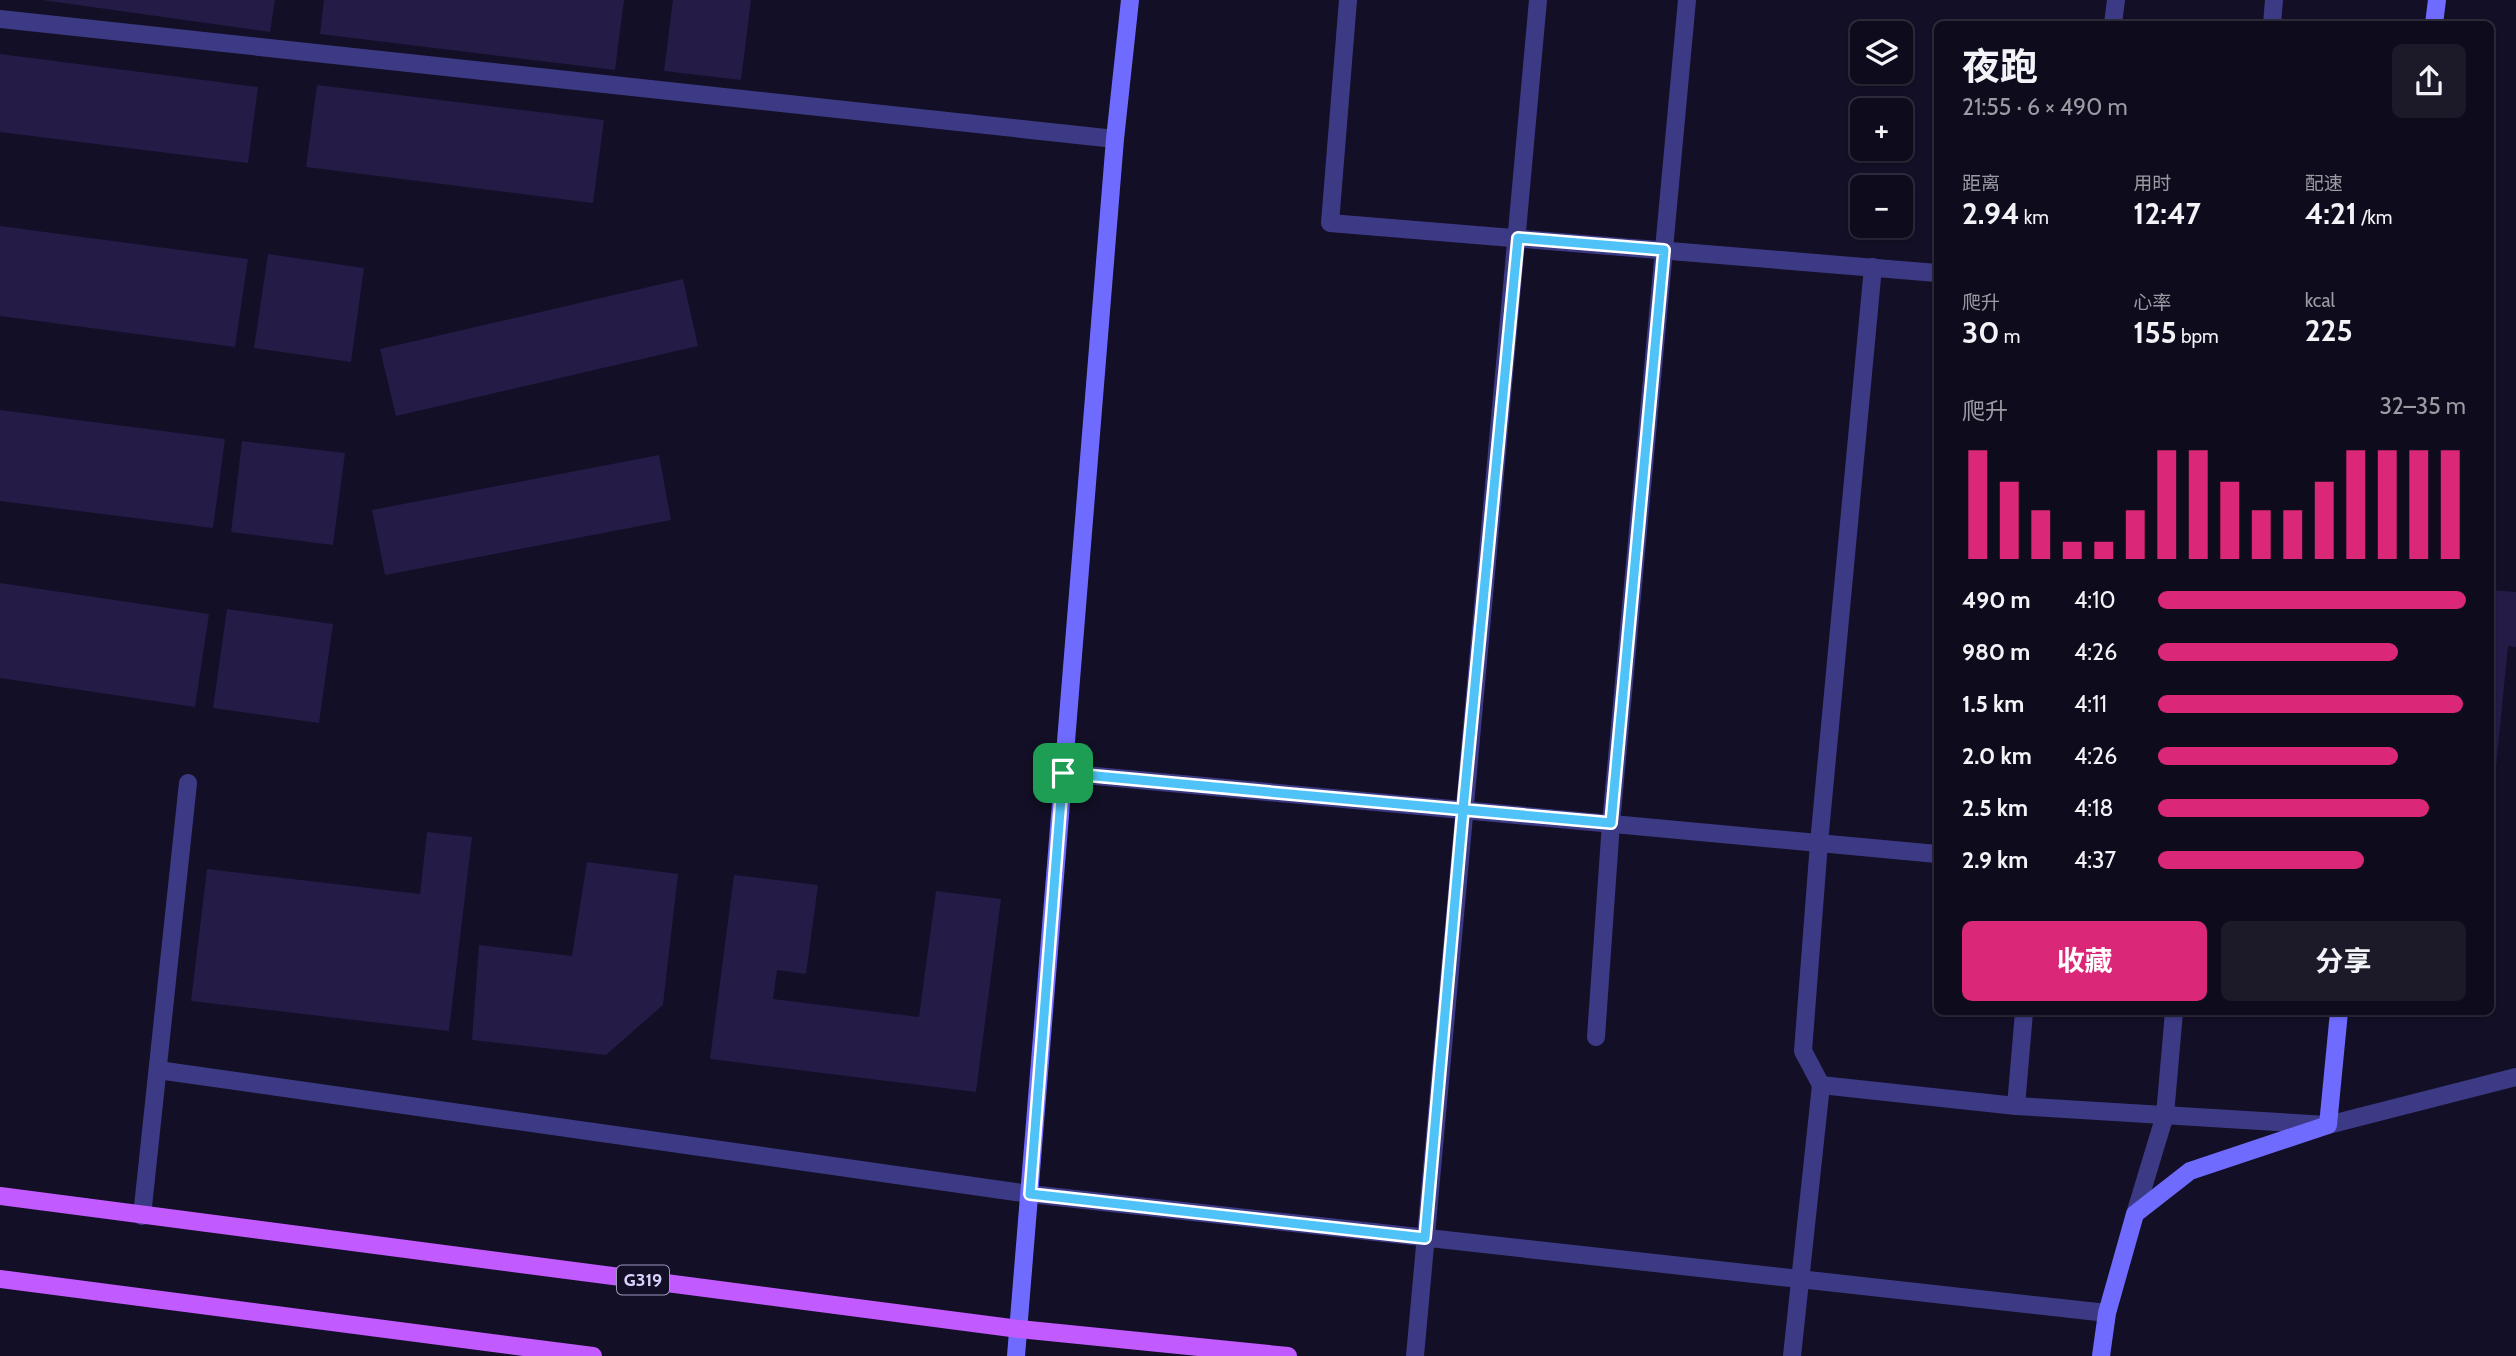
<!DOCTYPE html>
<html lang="zh">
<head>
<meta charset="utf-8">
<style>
	body { margin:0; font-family:Cabin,"Noto Sans SC",sans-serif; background:#1c1929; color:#f1f3f6; height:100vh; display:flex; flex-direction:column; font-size:26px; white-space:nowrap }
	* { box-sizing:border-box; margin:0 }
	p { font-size:23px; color:#9b9ba3 }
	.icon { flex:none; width:38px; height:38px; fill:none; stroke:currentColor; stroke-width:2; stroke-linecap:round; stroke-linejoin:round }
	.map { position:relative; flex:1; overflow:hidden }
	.drawer { position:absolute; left:1934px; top:21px; width:560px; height:994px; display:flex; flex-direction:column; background:#0e0b1c; border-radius:10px; box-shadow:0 2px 5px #0004,0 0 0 2px #2e2b3b }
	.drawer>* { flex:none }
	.tools { position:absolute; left:1850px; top:21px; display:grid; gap:14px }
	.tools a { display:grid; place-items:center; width:63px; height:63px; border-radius:10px; background:#0e0b1c; box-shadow:0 2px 5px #0004,0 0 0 2px #2e2b3b; font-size:35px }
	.pin { position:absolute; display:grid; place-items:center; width:60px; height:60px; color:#fff; margin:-30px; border-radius:14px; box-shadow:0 4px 10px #0006 }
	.round { display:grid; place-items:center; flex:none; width:74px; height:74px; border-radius:10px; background:#1c1929 }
	.head { display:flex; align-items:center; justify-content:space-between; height:119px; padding:0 28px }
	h1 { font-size:38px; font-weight:700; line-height:52px }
	.stats { display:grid; grid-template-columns:repeat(3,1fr); gap:10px; height:119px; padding:7px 28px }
	.stats div { display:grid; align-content:center }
	.stats b { font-size:30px; font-weight:700 }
	.stats small { font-size:19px; font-weight:400 }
	.stats p { font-size:19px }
	.chart { height:196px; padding:14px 28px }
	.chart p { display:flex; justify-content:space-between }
	.chart svg { width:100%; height:126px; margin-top:7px; stroke:#db2777; stroke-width:6 }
	.button { display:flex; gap:14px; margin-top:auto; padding:14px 28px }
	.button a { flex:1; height:80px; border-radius:10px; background:#db2777; color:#fff; font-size:28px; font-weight:700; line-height:80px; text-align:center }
	.button a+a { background:#1c1929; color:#f1f3f6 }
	ul { padding:0 28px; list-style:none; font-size:23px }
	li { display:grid; grid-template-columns:112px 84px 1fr; align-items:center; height:52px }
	li i { height:18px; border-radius:9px; background:#db2777 }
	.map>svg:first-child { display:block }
	.building { fill:#241b47 }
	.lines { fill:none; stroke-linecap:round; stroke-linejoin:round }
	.lane { stroke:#3d3a85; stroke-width:18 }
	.street { stroke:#3d3a85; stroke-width:18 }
	.secondary { stroke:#6f6bff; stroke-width:18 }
	.primary { stroke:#c25bff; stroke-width:18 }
	.route-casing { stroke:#fff; stroke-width:14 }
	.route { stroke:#4fc3f7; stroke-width:9 }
	.labels { text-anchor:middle; stroke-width:6; stroke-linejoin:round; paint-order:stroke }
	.shield { fill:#130f26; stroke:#9e99be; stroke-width:2 }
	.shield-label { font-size:18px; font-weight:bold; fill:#d9d4ff }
</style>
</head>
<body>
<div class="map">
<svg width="2516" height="1356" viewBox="0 0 2516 1356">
	<rect width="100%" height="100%" fill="#130f26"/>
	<g class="building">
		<polygon points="42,0 275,0 270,32"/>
		<polygon points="324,0 624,0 615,70 320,34"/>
		<polygon points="673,0 751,0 741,80 664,71"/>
		<polygon points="0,54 258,87 248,163 0,132"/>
		<polygon points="317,85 604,120 593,203 306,167"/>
		<polygon points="0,226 248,259 235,347 0,316"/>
		<polygon points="268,254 364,268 351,362 254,348"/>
		<polygon points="683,279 698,346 396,416 380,349"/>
		<polygon points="0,410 225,439 213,528 0,501"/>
		<polygon points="242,441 345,453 333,545 231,532"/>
		<polygon points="659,455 671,520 385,575 372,510"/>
		<polygon points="0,583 209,614 195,707 0,678"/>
		<polygon points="2490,590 2516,592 2516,647 2508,646 2492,807 2490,807"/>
		<polygon points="227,609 333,624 319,723 213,708"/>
		<polygon points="427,832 472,837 449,1031 191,1001 207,869 420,894"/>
		<polygon points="587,862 678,874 663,1005 606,1055 472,1040 479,945 572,956"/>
		<polygon points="734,875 818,885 806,974 777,970 773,999 919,1017 936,891 1001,899 976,1092 710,1059"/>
	</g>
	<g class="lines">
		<g class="lane">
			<polyline points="1348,0 1330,223 1937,273"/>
			<polyline points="2113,24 2116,0"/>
			<polyline points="2272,24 2274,0"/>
			<polyline points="1873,267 1819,843 1803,1051 1821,1085 2016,1106 2327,1125"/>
			<polyline points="1063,773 1937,854"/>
			<polyline points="1596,1037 1611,823 1687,0"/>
			<polyline points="158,1070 1030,1194 2107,1313"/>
			<polyline points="2016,1106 2024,1012"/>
			<polyline points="2135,1214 2165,1115 2174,1012"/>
			<polyline points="1415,1356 1538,0"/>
			<polyline points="1792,1356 1821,1085"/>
		</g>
		<g class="street">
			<polyline points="0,19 1115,139"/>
			<polyline points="2328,1125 2516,1077"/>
			<polyline points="142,1216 188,783"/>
		</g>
		<g class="secondary">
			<polyline points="2434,24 2437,0"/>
			<polyline points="1016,1356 1115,139 1130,0"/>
			<polyline points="2101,1356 2107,1313 2135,1214 2190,1171 2328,1125 2339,1012"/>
		</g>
		<g class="primary">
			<polyline points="0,1196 1019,1329 1288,1356"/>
			<polyline points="0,1279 593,1356"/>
		</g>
	</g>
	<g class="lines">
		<g class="route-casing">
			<path id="route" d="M1063 773C1246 790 1428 807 1611 823L1664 250 1518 238 1463 810 1425 1238 1030 1194 1063 773"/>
		</g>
		<use href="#route" class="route"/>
	</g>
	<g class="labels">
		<rect class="shield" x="617" y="1265.5" width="52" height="29" rx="5"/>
		<g class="shield-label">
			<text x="643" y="1286">G319</text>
		</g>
	</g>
</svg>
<div class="tools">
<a><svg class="icon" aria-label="layers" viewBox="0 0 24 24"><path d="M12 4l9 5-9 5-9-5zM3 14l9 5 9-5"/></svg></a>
<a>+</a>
<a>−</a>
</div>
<div class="pin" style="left:1063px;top:773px;background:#1e9e55"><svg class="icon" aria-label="arrive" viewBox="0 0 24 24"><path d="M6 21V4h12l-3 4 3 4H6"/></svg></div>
<section class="drawer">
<div class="head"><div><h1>夜跑</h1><p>21:55 · 6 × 490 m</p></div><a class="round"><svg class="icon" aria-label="share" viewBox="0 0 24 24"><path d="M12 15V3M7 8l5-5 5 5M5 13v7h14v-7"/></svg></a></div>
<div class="stats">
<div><p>距离</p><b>2.94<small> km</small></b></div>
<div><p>用时</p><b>12:47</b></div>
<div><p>配速</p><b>4:21<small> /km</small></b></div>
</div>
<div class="stats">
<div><p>爬升</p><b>30<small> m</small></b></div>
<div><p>心率</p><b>155<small> bpm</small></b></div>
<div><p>kcal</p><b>225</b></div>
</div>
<div class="chart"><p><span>爬升</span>32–35 m</p>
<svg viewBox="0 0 160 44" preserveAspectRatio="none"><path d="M5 44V6M15 44V17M25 44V27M35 44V38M45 44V38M55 44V27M65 44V6M75 44V6M85 44V17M95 44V27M105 44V27M115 44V17M125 44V6M135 44V6M145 44V6M155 44V6"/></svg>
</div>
<ul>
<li><b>490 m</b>4:10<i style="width:100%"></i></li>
<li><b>980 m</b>4:26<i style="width:78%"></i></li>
<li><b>1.5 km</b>4:11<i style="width:99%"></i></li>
<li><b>2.0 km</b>4:26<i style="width:78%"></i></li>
<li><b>2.5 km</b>4:18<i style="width:88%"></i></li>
<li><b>2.9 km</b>4:37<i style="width:67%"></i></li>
</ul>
<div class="button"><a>收藏</a><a>分享</a></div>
</section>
</div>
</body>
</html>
